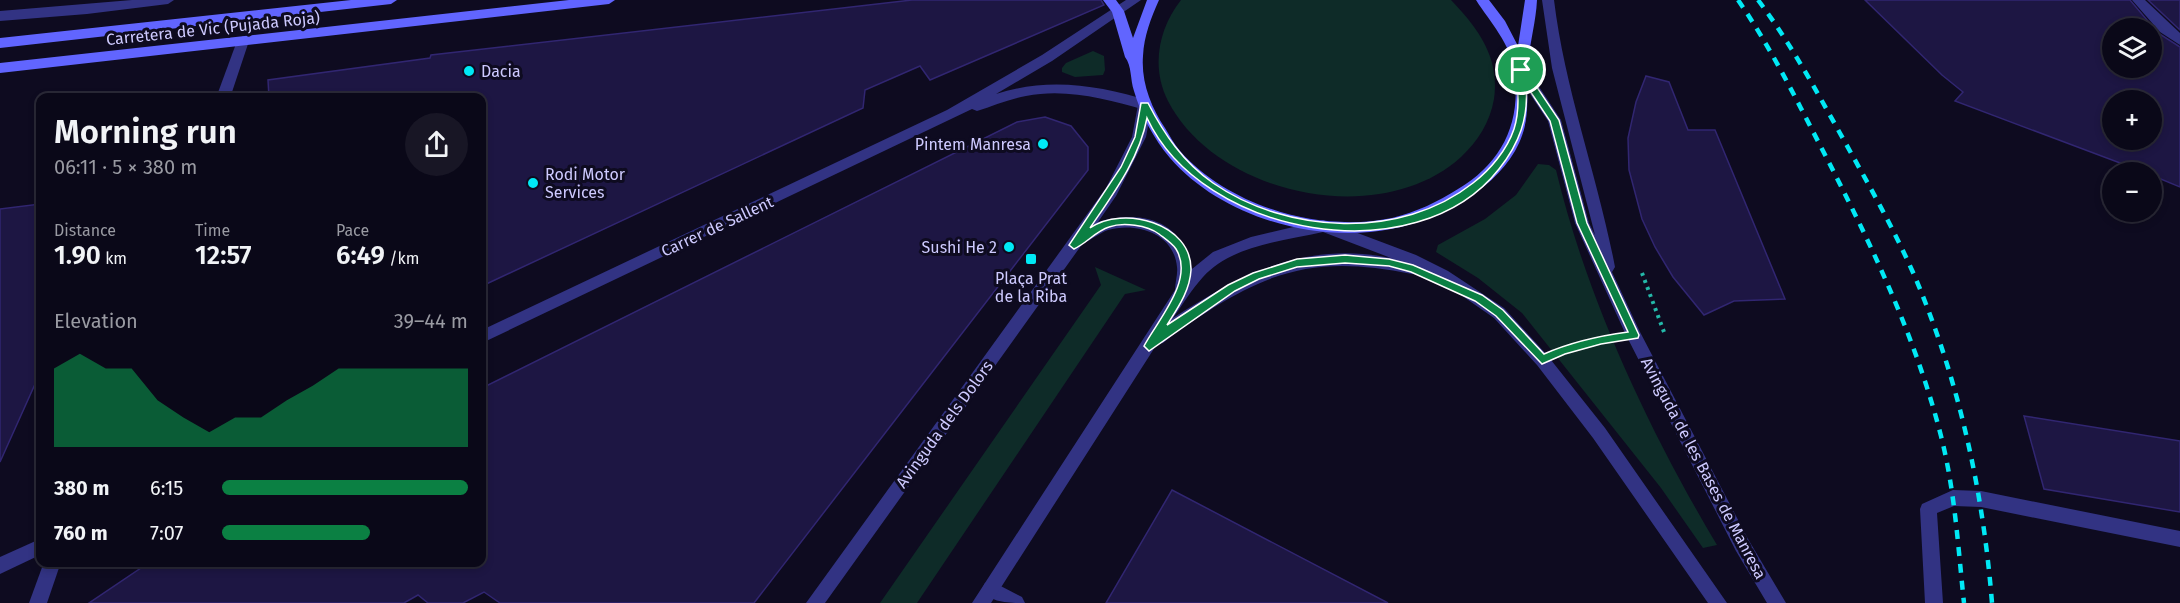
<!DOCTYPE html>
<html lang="en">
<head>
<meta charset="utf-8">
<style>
	body { margin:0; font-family:"Fira Sans",sans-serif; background:#181625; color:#f1f3f6; height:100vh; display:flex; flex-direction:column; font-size:22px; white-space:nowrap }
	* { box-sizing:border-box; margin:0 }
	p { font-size:20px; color:#999aa2 }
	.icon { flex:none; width:33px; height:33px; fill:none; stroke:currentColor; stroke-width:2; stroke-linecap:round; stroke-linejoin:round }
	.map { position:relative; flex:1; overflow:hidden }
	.panel { position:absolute; left:36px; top:93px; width:450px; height:474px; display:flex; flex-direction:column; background:#0a0818; border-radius:12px; box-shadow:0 3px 9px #0003,0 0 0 2px #2a2937 }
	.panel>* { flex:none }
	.fabs { position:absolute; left:2102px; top:18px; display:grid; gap:12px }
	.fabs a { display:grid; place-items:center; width:60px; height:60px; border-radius:50%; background:#0a0818; box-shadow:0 3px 9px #0003,0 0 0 2px #2a2937; font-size:30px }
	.pin { position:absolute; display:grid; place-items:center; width:51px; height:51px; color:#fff; margin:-26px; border:3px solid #fff; border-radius:50%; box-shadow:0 2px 6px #0007 }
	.round { display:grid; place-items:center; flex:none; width:63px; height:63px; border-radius:32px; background:#181625 }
	.headline { display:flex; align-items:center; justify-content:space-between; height:102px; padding:0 18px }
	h1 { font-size:33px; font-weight:600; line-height:45px }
	.metrics { display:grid; grid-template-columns:repeat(3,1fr); gap:9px; height:102px; padding:6px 18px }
	.metrics div { display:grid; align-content:center }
	.metrics b { font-size:26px; font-weight:600 }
	.metrics small { font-size:16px; font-weight:400 }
	.metrics p { font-size:16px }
	.chart { height:168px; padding:12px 18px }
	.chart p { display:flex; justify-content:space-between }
	.chart svg { width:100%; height:108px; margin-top:6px; fill:#0b8043; opacity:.7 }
	ul { padding:0 18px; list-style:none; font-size:20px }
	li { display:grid; grid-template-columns:96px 72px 1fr; align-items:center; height:45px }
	li i { height:15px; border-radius:8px; background:#0b8043 }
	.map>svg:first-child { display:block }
	.green { fill:#0e2b28 }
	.building { fill:#1d1643; stroke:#312671; stroke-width:1.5; fill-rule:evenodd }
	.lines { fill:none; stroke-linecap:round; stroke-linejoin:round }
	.path { stroke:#24b9a9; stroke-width:4; stroke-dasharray:3 4.5; stroke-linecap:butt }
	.service { fill:#323383; fill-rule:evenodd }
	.minor { fill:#323383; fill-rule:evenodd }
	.tertiary { fill:#323383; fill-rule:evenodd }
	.secondary { fill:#6165ff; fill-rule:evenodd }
	.rail { stroke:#00e9f5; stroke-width:4.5; stroke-dasharray:9 8; stroke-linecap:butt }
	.route { fill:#0b8043; stroke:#fff; stroke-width:1.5; fill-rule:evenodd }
	.poi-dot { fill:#00e9f5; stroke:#0e0b20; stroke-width:2 }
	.labels { text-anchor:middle; stroke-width:6; stroke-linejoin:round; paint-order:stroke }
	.street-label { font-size:16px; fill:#cecaff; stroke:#0e0b20 }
	.poi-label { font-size:16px; fill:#cecaff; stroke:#0e0b20; text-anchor:start }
</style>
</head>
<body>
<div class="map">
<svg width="2180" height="603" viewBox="0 0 2180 603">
	<rect width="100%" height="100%" fill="#0e0b20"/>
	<g class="green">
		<path d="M1181 0H1451C1478 28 1500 58 1494 99 1490 122 1478 141 1461 157 1381 230 1217 196 1168 101 1151 68 1158 29 1181 0Z"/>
		<polygon points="1093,51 1104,56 1105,70 1103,75 1075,77 1062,72 1062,68 1066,63"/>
		<path d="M1538 164 1549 165 1556 170C1587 299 1649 431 1717 545L1703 548 1661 488 1522 313 1478 278 1436 252 1438 245 1485 219 1516 195Z"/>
		<polygon points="1095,267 1146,290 1125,294 917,603 880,603 1101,285"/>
	</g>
	<g class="building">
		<polygon points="912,0 1101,0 1104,5 930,80 920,66 865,90 863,108 482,286 482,98 269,98 268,80 430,58 431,55"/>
		<path d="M1865 0H2130L2158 33 2180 47V187L2151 175V172H2144L1955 101 1963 92 1942 75ZM2112 28H2151V68H2112ZM2112 100H2151V140H2112Z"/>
		<polygon points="2148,0 2180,0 2180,30"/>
		<polygon points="1646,76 1669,82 1688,130 1715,130 1785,299 1734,301 1704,315 1673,277 1655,247 1642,219 1629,170 1628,138 1636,102"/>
		<polygon points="1045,117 1071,126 1088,147 1088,170 754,603 500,603 484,592 463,603 428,603 418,595 404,603 89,603 144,566 162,562 482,562 482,388 1017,122"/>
		<polygon points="40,204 40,373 0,462 0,209"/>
		<polygon points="2024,416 2180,441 2180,512 2044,489"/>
		<polygon points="1172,490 1388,603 1106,603"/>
	</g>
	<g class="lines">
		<g class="path">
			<polyline points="1642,273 1664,332"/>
			<polyline points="1564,350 1609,339"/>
		</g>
		<polygon class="service" points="1953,490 1981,491 2180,531 2180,547 1981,507 1954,506 1937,513 1943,603 1925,603 1920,509 1922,504"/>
		<g class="minor">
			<polygon points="132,0 174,0 168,4 87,14 0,21 0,11"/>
			<path d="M1126 0H1141L1052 61 996 94C1048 77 1098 85 1150 101L1152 105 1150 109 1145 110C1106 99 1066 88 1026 96 1009 99 993 106 977 111L972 109 482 343V330L947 110 1042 55Z"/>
			<polygon points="2132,0 2145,0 2180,33 2180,45 2160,32"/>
			<polygon points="243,36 249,41 230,98 216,98 237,41"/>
			<polygon points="40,539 40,555 0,574 0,557"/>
			<polygon points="44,562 61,562 47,603 29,603"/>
			<path d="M991 581 1022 597 1025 603C1009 603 989 603 982 589L985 583Z"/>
		</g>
		<g class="tertiary">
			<path d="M1542 0H1554C1565 91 1598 177 1615 267L1612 272 1640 332 1748 539 1786 603H1767L1736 551 1626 335 1575 223 1548 121 1514 70 1521 65 1526 67 1561 120 1589 223 1595 235 1552 68Z"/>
			<path d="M1145 100 1152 105 1146 137 1116 196 1098 222C1141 209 1183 220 1192 269L1213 252 1251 237 1323 220 1416 255 1448 271 1504 308 1547 355 1605 428 1727 603H1708L1593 438 1537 365 1494 318 1438 279 1419 270 1412 274C1332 258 1283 264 1213 308 1196 319 1178 330 1163 343L1157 344 991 603H972L1175 290C1175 283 1178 274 1177 267 1174 233 1136 222 1108 230 1099 233 1092 240 1083 243L825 603H806L1106 188 1132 137 1138 105ZM1323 232 1391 258C1306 241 1243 273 1173 318 1183 304 1192 289 1203 277 1232 245 1283 241 1323 232Z"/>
		</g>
		<g class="secondary">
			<polygon points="351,0 397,0 391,4 0,48 0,38"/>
			<polygon points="569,0 615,0 609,4 0,73 0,63"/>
			<path d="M1103 0H1116L1124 11 1133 38 1147 0H1159C1151 18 1144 36 1143 56 1141 82 1151 107 1165 128 1170 136 1174 144 1180 151 1230 207 1320 233 1392 218 1417 212 1437 202 1458 189 1502 163 1522 122 1514 71 1511 44 1490 22 1476 0H1489L1505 21 1518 46 1525 0H1537C1536 21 1530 42 1528 63 1525 97 1533 119 1515 151 1502 173 1484 188 1463 201 1441 214 1417 224 1391 229 1316 244 1221 217 1170 158 1154 139 1141 115 1134 91 1130 79 1132 66 1125 57L1112 12Z"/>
		</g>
		<g class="rail">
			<path d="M1738 0C1770 46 1795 97 1821 147 1869 240 1915 334 1941 436 1955 491 1958 547 1964 603"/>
			<path d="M1758 0C1792 45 1818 94 1846 144 1870 187 1895 231 1915 277 1959 381 1983 490 1992 603"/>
		</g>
	</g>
	<path class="route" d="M1521 67 1524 68 1559 120 1587 223 1639 335 1638 338 1601 344 1565 354 1542 364 1496 316 1475 301 1411 272 1389 266 1345 263 1297 267 1259 279 1235 291 1149 351 1144 346C1157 321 1195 280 1176 249 1173 244 1164 238 1159 234 1147 225 1123 222 1109 227 1096 231 1087 243 1074 249L1069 245 1121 167 1135 137 1141 103H1148C1164 134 1183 162 1213 183 1287 234 1401 240 1473 183 1490 170 1507 150 1514 129 1520 110 1518 90 1516 70ZM1526 85 1550 121 1577 223 1628 332C1598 336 1571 342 1544 354L1503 310 1482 295 1413 265 1389 259 1345 255 1297 259 1253 273 1228 285 1167 325C1177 309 1190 291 1191 270 1192 223 1123 205 1090 228 1113 194 1139 160 1147 118 1202 236 1416 275 1499 169 1519 144 1529 118 1526 85Z"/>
	<g class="poi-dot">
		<circle cx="469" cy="71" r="6"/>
		<circle cx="1043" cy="144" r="6"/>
		<circle cx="533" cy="183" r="6"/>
		<circle cx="1009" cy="247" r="6"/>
		<rect x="1025" y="253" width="12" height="12" rx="3"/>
	</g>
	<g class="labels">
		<g class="street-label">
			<text transform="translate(213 28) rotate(-6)" y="6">Carretera de Vic (Pujada Roja)</text>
			<text transform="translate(717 226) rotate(-25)" y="6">Carrer de Sallent</text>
			<text transform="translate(944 424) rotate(-54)" y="6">Avinguda dels Dolors</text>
			<text transform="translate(1704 468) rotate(62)" y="6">Avinguda de les Bases de Manresa</text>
		</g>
		<g class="poi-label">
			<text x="481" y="77">Dacia</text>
			<text x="1031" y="150" text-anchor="end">Pintem Manresa</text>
			<text x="545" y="180">Rodi Motor<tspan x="545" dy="18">Services</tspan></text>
			<text x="997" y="253" text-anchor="end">Sushi He 2</text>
			<text x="1031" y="284" text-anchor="middle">Plaça Prat<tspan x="1031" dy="18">de la Riba</tspan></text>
		</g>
	</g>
</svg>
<div class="fabs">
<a><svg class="icon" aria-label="layers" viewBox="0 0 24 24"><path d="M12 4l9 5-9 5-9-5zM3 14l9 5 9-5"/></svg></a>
<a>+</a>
<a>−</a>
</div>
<div class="pin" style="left:1521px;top:70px;background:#1e9e55"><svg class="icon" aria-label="arrive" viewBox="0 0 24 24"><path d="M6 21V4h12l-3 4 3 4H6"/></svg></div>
<section class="panel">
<div class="headline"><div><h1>Morning run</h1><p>06:11 · 5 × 380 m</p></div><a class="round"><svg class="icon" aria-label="share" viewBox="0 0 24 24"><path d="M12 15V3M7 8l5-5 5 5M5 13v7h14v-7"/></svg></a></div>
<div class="metrics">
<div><p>Distance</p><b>1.90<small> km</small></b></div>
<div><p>Time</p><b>12:57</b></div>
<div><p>Pace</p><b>6:49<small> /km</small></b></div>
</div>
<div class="chart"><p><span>Elevation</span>39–44 m</p>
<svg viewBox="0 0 160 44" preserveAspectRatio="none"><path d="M0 44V12L10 6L20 12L30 12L40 25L50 32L60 38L70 32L80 32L90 25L100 19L110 12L120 12L130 12L140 12L150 12L160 12V44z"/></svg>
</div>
<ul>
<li><b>380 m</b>6:15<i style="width:100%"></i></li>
<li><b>760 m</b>7:07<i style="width:60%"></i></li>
</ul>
</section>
</div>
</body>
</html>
